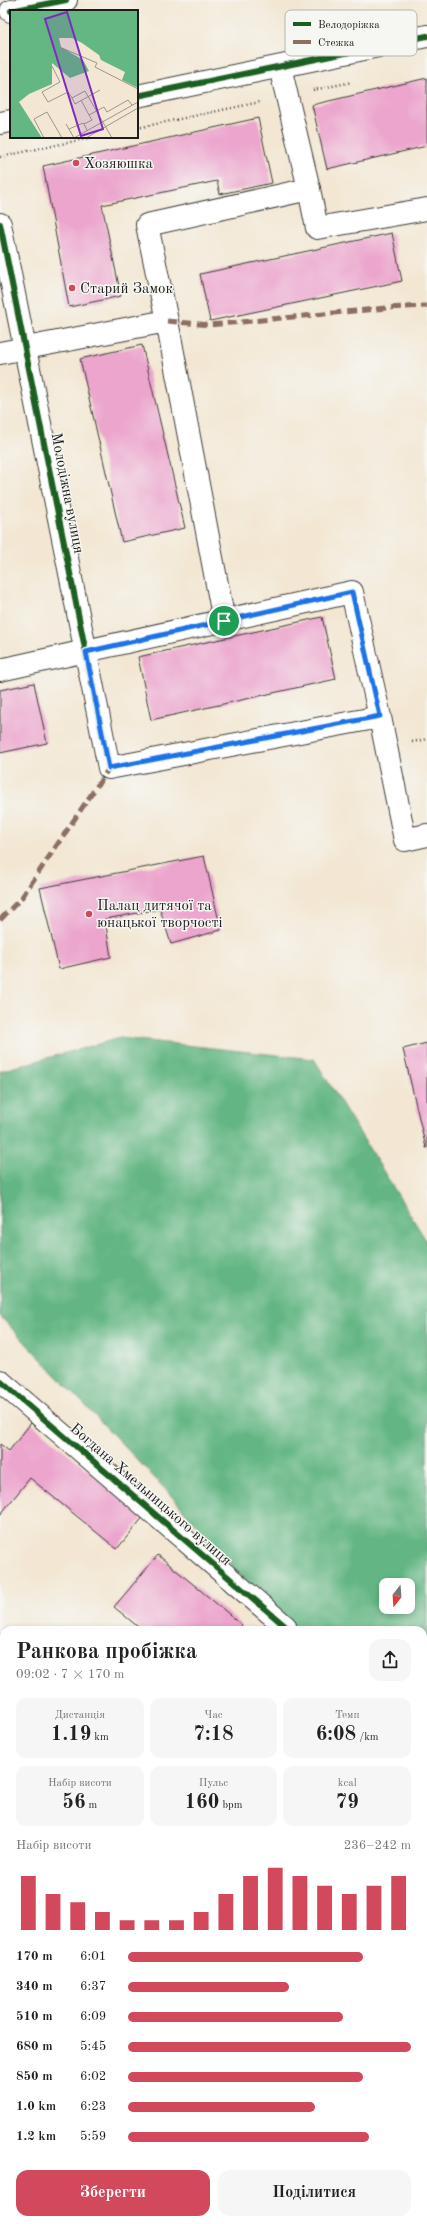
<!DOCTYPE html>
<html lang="uk">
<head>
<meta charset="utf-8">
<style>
	body { margin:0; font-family:"Old Standard TT",serif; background:#f6f6f6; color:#222; height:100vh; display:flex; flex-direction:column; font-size:15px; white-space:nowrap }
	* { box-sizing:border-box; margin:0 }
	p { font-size:13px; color:#767676 }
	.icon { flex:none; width:22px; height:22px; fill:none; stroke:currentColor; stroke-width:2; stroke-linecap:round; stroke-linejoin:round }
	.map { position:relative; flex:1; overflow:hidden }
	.sheet { position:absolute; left:0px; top:1626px; width:427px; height:598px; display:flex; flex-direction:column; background:#fff; border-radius:12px 12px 0 0; box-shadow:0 2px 6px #0003 }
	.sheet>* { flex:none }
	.needle { width:26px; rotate:197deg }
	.tools { position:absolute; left:379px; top:1578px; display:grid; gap:8px }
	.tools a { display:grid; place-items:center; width:36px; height:36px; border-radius:8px; background:#fff; box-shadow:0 2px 6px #0003; font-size:20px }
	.pin { position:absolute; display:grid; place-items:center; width:34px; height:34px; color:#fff; margin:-17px; border:2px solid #fff; border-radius:50%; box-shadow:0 1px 4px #0007 }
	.round { display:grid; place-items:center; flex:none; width:42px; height:42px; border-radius:12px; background:#f6f6f6 }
	.headline { display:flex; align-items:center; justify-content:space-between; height:68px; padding:0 16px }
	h1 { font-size:22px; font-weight:800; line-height:30px }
	.figures { display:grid; grid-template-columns:repeat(3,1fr); gap:6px; height:68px; padding:4px 16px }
	.figures div { display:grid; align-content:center; border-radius:10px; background:#f6f6f6; text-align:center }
	.figures b { font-size:20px; font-weight:800 }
	.figures small { font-size:11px; font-weight:400 }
	.figures p { font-size:11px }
	.chart { height:112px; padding:8px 16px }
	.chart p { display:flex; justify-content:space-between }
	.chart svg { width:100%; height:72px; margin-top:4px; stroke:#d1495b; stroke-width:6 }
	.primary-button { display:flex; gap:8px; margin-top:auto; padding:8px 16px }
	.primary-button a { flex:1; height:46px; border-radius:12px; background:#d1495b; color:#fff; font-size:16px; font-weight:800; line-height:46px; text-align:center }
	.primary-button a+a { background:#f6f6f6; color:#222 }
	ul { padding:0 16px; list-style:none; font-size:13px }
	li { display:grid; grid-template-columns:64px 48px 1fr; align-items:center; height:30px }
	li i { height:10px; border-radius:5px; background:#d1495b }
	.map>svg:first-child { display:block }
	.forest { fill:#64b683; stroke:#406950; fill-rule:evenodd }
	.building { fill:#eca5cd }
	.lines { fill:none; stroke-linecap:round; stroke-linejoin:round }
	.minor-casing { stroke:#3c3a37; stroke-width:24 }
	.path { stroke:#3c3a37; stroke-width:2.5; stroke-dasharray:1 3; stroke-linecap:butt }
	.minor { stroke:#fff; stroke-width:22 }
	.quiet { stroke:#8d6e63; stroke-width:5; stroke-dasharray:10 5; stroke-linecap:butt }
	.cycleway-casing { stroke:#f6f6f2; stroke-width:8 }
	.cycleway { stroke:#1b5e20; stroke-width:6 }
	.route-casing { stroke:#fff; stroke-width:8 }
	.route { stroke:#1a73e8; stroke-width:5 }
	.poi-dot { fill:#d1495b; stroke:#f6f6f2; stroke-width:1.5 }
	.labels { text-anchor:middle; stroke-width:3; stroke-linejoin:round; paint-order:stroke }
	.poi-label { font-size:15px; fill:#1c1c1c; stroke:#f6f6f2; text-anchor:start }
	.street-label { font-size:15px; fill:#1c1c1c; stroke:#f6f6f2 }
	.inset-road { fill:none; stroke:#9d968a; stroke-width:1 }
	.view { fill:#7b2cbf; fill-opacity:0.15; stroke:#7b2cbf; stroke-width:2 }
	.inset-edge { fill:none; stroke:#1c1c1c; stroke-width:2 }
	.key { fill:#f6f6f2; stroke:#b5b5b2; stroke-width:1 }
	.key-label { font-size:11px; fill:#1c1c1c }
</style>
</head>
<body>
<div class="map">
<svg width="427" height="2224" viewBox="0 0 427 2224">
	<rect width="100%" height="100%" fill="#f6f6f2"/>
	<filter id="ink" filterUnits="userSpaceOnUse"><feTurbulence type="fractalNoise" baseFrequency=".025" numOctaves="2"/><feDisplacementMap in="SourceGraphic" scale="8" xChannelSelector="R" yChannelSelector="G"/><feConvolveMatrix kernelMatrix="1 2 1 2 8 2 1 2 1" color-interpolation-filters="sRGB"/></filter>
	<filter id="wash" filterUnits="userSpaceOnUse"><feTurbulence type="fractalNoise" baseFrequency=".012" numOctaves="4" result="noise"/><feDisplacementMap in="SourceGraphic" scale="16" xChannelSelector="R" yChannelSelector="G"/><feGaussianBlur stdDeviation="0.9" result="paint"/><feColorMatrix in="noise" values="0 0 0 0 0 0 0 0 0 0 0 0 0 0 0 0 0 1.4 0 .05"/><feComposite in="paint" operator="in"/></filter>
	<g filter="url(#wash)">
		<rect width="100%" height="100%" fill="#f3e7d3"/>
		<path class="forest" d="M120 1038 314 1059 427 1242V2224H0V1685L4 1689V2220H423V1630H288L167 1491 0 1316V1071ZM386 1585H408V1607H386Z"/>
		<g id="blocks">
			<g class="building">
				<polygon points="427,78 427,146 327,169 312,105"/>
				<polygon points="258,118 272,183 220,194 217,181 102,205 121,296 69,307 43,166"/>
				<polygon points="392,233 402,281 210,321 200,274"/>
				<polygon points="142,345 185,528 122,542 80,359"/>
				<polygon points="322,617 336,679 151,720 138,657"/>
				<polygon points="34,683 47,743 0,753 0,690"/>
				<polygon points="204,856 221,930 171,944 160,909 105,919 111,957 59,969 40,888"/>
				<polygon points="427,1043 427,1148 426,1148 403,1049"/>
				<polygon points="31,1423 144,1516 117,1549 30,1478 0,1515 0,1444 9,1451"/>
				<polygon points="158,1555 242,1625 238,1630 142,1630 114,1607"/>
			</g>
		</g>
	</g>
	<g filter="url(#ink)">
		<use href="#blocks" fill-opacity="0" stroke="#3c3a37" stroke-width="1"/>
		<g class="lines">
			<g class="minor-casing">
				<g id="minor">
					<polyline points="11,11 66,0"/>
					<polyline points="137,96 427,36"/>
					<polyline points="0,123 11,121"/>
					<polyline points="309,189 317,228 427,209"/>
					<polyline points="0,224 109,768 380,717 405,840 427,835"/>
					<polyline points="167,321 147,225 309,189 280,67"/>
					<polyline points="0,353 167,321 224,621"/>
					<polyline points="0,670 352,592 380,717"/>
					<polyline points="0,1381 285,1626"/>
				</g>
			</g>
			<g class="path">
				<polyline points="313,90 352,82"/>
				<polyline points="137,128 260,102"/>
				<polyline points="0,157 94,137"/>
				<polyline points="412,742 427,739"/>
			</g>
			<use href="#minor" class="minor"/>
			<g class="quiet">
				<polyline points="167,321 210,325 386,308 427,306"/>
				<polyline points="0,920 22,897 109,768"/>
			</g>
			<g class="cycleway-casing">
				<g id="cycleway">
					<polyline points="11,11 66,0"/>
					<polyline points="137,96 427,36"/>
					<polyline points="0,224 109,768"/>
					<polyline points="0,1381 285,1626"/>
				</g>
			</g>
			<use href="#cycleway" class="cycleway"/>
		</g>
	</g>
	<g class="lines" filter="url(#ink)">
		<g class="route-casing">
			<polygon id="route" points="352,592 380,716 109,768 86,652"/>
		</g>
		<use href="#route" class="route"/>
	</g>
	<g class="poi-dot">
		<circle cx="76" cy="163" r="4"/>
		<circle cx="72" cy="288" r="4"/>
		<circle cx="89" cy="914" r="4"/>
	</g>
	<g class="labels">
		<g class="poi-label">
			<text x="84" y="168">Хозяюшка</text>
			<text x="80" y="293">Старий Замок</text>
			<text x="97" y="910">Палац дитячої та<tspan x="97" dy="17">юнацької творчості</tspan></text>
		</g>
		<g class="street-label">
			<text transform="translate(68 493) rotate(79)" y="5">Молодіжна вулиця</text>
			<text transform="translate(151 1494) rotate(41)" y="5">Богдана Хмельницького вулиця</text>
		</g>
	</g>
	<g transform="translate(10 10)">
		<rect width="128" height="128" fill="#f3e7d3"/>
		<path d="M0 0H128V78L112 70 115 62 91 50 89 45 72 33 62 28H49L51 37 73 50 79 61 60 68 42 53V74L19 84 9 92 32 128H0Z" fill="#64b683"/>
		<path class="inset-road" d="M52 38 87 53 85 57 128 79M42 56 50 72 32 82 38 92 58 82 62 88 75 81 102 128M62 88 65 94 90 80M71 90 79 105 94 97 97 102 118 90 122 95M56 114 64 128 128 92M59 119 73 113 74 114M77 120 74 114 82 110 79 105M34 128 24 109 37 102 52 128M76 128 128 98"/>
		<path class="view" d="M57 2 93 119 71 126 35 9Z"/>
		<rect width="128" height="128" class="inset-edge"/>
	</g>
	<rect x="285" y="10" width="132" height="46" rx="6" class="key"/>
	<rect x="293" y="22" width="18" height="4" fill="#1b5e20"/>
	<rect x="293" y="40" width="18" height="4" fill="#8d6e63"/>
	<g class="key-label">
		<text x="318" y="28">Велодоріжка</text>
		<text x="318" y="46">Стежка</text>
	</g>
</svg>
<div class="tools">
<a><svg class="needle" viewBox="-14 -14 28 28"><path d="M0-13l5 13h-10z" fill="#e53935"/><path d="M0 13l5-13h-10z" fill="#767676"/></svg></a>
</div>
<div class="pin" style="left:224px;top:621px;background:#1e9e55"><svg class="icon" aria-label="arrive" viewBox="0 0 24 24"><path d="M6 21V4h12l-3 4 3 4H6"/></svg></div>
<section class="sheet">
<div class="headline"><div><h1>Ранкова пробіжка</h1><p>09:02 · 7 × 170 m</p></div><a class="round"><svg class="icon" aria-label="share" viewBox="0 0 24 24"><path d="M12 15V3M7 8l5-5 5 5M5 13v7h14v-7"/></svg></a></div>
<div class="figures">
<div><p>Дистанція</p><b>1.19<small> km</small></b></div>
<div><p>Час</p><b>7:18</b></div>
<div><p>Темп</p><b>6:08<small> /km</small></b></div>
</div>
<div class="figures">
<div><p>Набір висоти</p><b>56<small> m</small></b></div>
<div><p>Пульс</p><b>160<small> bpm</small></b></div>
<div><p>kcal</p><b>79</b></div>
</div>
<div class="chart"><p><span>Набір висоти</span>236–242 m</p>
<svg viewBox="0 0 160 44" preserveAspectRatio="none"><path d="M5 44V11M15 44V22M25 44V27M35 44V33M45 44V38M55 44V38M65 44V38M75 44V33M85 44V22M95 44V11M105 44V6M115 44V11M125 44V17M135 44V22M145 44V17M155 44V11"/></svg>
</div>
<ul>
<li><b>170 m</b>6:01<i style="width:83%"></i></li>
<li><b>340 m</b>6:37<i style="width:57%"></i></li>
<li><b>510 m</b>6:09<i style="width:76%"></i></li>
<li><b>680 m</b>5:45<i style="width:100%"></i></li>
<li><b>850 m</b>6:02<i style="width:83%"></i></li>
<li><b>1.0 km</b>6:23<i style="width:66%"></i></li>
<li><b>1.2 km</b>5:59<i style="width:85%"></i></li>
</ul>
<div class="primary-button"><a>Зберегти</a><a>Поділитися</a></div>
</section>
</div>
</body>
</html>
